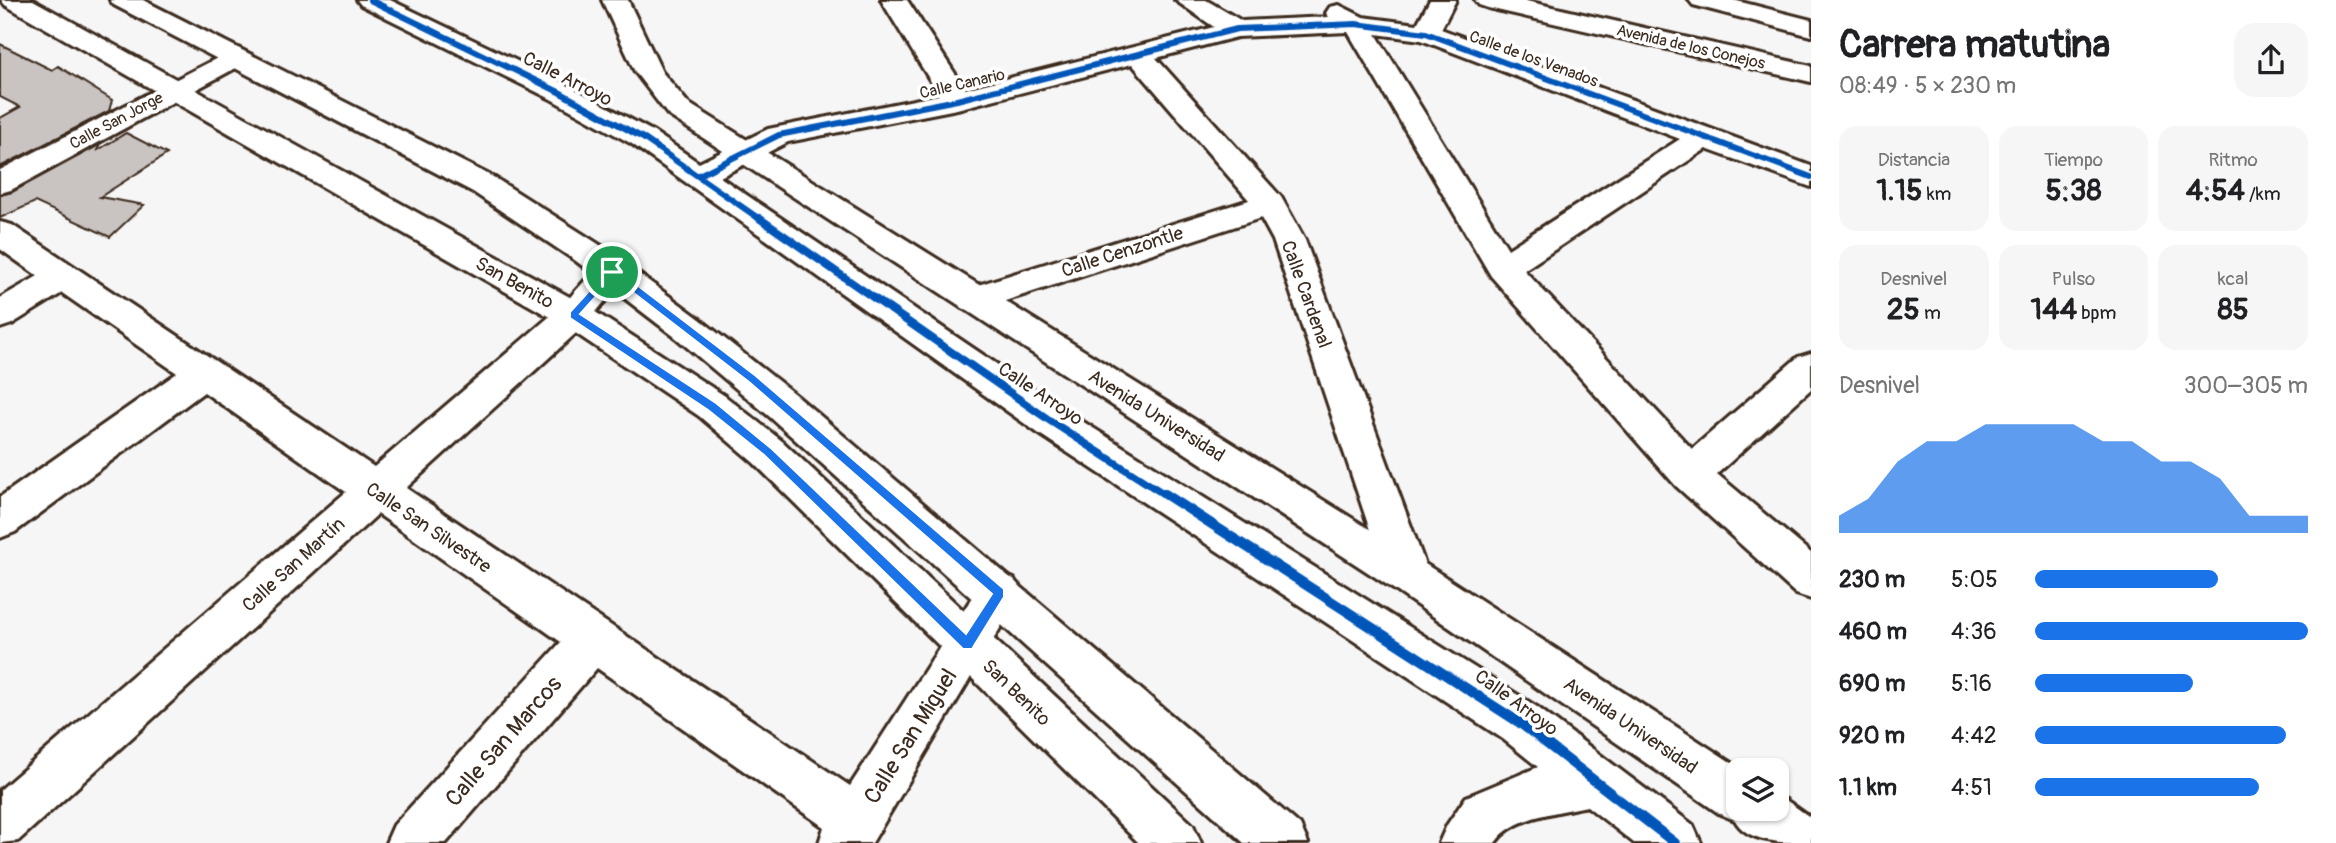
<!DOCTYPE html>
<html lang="es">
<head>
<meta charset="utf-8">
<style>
	body { margin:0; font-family:Pangolin,sans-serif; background:#f6f6f6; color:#202124; height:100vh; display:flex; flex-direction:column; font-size:26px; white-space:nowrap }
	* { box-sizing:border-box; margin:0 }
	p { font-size:23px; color:#757577 }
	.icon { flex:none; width:38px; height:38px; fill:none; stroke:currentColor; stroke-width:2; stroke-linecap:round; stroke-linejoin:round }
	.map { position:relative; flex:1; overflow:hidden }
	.side { display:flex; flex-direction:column; background:#fff; width:525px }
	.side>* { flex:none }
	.fabs { position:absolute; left:1726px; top:758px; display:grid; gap:14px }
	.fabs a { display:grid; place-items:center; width:63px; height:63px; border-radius:14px; background:#fff; box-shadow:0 2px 5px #0004; font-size:35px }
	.pin { position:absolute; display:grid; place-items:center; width:60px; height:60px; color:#fff; margin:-30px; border:4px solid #fff; border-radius:50%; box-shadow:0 2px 7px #0007 }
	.round { display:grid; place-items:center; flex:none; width:74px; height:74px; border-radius:21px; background:#f6f6f6 }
	.head { display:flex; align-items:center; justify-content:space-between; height:119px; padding:0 28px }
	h1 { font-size:38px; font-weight:700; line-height:52px }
	.stats { display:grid; grid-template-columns:repeat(3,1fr); gap:10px; height:119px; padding:7px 28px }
	.stats div { display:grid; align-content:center; border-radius:18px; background:#f6f6f6; text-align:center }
	.stats b { font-size:30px; font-weight:700 }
	.stats small { font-size:19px; font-weight:400 }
	.stats p { font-size:19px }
	.chart { height:196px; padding:14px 28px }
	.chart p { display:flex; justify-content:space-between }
	.chart svg { width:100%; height:126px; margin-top:7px; fill:#1a73e8; opacity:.7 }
	ul { padding:0 28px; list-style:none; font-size:23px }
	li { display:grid; grid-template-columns:112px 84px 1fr; align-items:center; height:52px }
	li i { height:18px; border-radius:9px; background:#1a73e8 }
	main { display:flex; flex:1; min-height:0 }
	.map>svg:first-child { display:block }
	.building { fill:#c9c3c1; stroke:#3b2a1e; stroke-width:2 }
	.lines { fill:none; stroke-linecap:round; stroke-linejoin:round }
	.minor-casing { stroke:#3b2a1e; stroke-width:6 }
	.tertiary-casing { stroke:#3b2a1e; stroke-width:6 }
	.secondary-casing { stroke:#3b2a1e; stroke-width:6 }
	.minor { fill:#fff; fill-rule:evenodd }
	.tertiary { fill:#fff; fill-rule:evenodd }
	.secondary { fill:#fff; fill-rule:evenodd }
	.cycleway-far2-casing { stroke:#fff; stroke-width:10 }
	.cycleway-far1-casing { stroke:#fff; stroke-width:12 }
	.cycleway-casing { stroke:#fff; stroke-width:15 }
	.cycleway-far2 { stroke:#0057b8; stroke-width:6 }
	.cycleway-far1 { stroke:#0057b8; stroke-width:8 }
	.cycleway { stroke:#0057b8; stroke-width:10 }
	.route { fill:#1a73e8; stroke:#fff; stroke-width:2; fill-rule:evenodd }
	.labels { text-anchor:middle; stroke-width:7; stroke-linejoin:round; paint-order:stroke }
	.far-street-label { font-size:16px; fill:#3b2a1e; stroke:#fff }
	.street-label { font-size:19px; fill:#3b2a1e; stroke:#fff }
	.near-street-label { font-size:23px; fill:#3b2a1e; stroke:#fff }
</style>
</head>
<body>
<main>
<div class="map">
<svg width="1811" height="843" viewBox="0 0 1811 843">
	<rect width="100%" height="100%" fill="#f7f6f6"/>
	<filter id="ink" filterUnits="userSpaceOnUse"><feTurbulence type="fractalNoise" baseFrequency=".0143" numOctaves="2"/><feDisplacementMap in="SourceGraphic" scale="14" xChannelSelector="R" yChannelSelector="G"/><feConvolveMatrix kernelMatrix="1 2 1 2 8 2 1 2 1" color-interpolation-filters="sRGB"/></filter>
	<g filter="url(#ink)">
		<g class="building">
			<polygon points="0,44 52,70 58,66 112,100 109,111 0,167 0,118 20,107 0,97"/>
			<polygon points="126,133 167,154 100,197 144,205 110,237 35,202 0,218 0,195 12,192 99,145 98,150"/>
		</g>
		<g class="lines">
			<g class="minor-casing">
				<g id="minor">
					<path d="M357 0H390L569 86 654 132 699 163 768 129 939 95 881 0H907L965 89 1214 27 1175 0H1206L1242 21 1329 17 1326 13 1330 7 1339 5 1363 17 1417 24 1430 0H1456L1441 29 1811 166V187L1706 149 1524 270 1692 449 1798 357 1811 353V389L1717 474 1811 553V599L1796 594 1676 486 1491 276 1348 32 1237 37 1156 58 1281 197 1305 240 1429 575 1422 588 1407 594 1392 588 1385 575 1273 240 1261 218 974 311 962 308 957 299 962 290 1249 200 1132 64 957 109 788 142 720 177 1066 411 1537 707 1693 825 1701 843H1634L1587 806C1557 813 1513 816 1495 843H1439L1447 825 1466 797 1538 767 1503 739 1038 433 632 144 549 98 361 5ZM1376 34 1421 40 1680 139 1508 249Z"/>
					<polygon points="1475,0 1522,0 1811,66 1811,82 1488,8 1479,5"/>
					<polygon points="1689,0 1733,0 1811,20 1811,36 1693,5"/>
					<polygon points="233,50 243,52 247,58 243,64 11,190 0,193 0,170"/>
					<polygon points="0,222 12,225 374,467 562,306 600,264 612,260 624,264 629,272 586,324 406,488 850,786 984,579 999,573 1014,579 1021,593 872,843 819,843 824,827 597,668 446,843 386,843 394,825 561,642 378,514 18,841 0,843 0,790 346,492 204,392 15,532 0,538 0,497 177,373 62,293 12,324 0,328 0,298 38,276 0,249"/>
				</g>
			</g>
			<g class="tertiary-casing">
				<path id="tertiary" d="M602 0H628L662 72 688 103 1422 562 1743 770H1738V808H1776V793L1811 818V843C1785 843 1747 843 1735 820L1720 814 1392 588 668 115 635 72Z"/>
			</g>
			<g class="secondary-casing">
				<g id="secondary">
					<polygon points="1,0 33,0 586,306 725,396 782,441 1193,825 1201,843 1139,843 754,463 699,416 562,324 5,5"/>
					<polygon points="110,0 143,0 495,178 600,245 700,319 797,396 1300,825 1308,843 1244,843 770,417 675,337 576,261 473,192 114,5"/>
				</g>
			</g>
			<use href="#minor" class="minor"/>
			<use href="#tertiary" class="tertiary"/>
			<use href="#secondary" class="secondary"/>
			<g class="cycleway-far2-casing">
				<g id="cycleway-far2">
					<polyline points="370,0 559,92 643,138 761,220"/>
					<polyline points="699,175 779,135 957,100 1237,29 1356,24 1426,33 1811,177"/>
				</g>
			</g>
			<g class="cycleway-far1-casing">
				<polyline id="cycleway-far1" points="759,218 1052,422 1167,496"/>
			</g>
			<g class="cycleway-casing">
				<polyline id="cycleway" points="1165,494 1520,723 1675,843"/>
			</g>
			<use href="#cycleway-far2" class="cycleway-far2"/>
			<use href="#cycleway-far1" class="cycleway-far1"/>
			<use href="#cycleway" class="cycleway"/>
		</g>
	</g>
	<path class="route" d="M609 269H616L756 376 1004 589V597L972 649H963L764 455 708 410 570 318V312ZM613 277 749 382 992 594 966 634 772 449 716 403 580 314Z"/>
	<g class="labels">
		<g class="far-street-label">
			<text transform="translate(1691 46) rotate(13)" y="6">Avenida de los Conejos</text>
			<text transform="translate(1534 58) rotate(20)" y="6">Calle de los Venados</text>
			<text transform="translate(962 83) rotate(-13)" y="6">Calle Canario</text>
			<text transform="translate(116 120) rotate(-28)" y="6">Calle San Jorge</text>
		</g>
		<g class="street-label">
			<text transform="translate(568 78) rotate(27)" y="7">Calle Arroyo</text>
			<text transform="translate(1122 251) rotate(-18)" y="7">Calle Cenzontle</text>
			<text transform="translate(515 282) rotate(29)" y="7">San Benito</text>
			<text transform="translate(1307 294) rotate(70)" y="7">Calle Cardenal</text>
			<text transform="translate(1041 393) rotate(34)" y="7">Calle Arroyo</text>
			<text transform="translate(1157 415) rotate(32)" y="7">Avenida Universidad</text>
			<text transform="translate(429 527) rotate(34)" y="7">Calle San Silvestre</text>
			<text transform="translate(293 564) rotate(-42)" y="7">Calle San Martín</text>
			<text transform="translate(1017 692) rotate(44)" y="7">San Benito</text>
			<text transform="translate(1517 702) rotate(36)" y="7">Calle Arroyo</text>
			<text transform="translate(1631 725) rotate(34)" y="7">Avenida Universidad</text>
		</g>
		<g class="near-street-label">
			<text transform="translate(910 736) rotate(-58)" y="8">Calle San Miguel</text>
			<text transform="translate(503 741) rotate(-49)" y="8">Calle San Marcos</text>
		</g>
	</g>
</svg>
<div class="fabs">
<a><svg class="icon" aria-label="layers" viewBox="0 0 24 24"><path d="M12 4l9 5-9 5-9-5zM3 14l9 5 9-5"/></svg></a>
</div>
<div class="pin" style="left:612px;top:272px;background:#1e9e55"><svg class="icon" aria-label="arrive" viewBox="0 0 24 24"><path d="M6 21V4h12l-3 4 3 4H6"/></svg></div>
</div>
<section class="side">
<div class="head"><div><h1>Carrera matutina</h1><p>08:49 · 5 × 230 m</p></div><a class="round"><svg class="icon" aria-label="share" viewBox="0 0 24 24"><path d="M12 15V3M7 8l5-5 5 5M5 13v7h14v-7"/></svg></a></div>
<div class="stats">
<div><p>Distancia</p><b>1.15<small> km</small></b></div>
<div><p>Tiempo</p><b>5:38</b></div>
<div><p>Ritmo</p><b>4:54<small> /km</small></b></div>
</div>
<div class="stats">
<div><p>Desnivel</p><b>25<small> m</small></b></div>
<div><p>Pulso</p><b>144<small> bpm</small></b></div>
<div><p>kcal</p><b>85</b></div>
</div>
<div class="chart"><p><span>Desnivel</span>300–305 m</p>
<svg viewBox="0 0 160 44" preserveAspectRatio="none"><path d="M0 44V38L10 32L20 19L30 12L40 12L50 6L60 6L70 6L80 6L90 12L100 12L110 19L120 19L130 25L140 38L150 38L160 38V44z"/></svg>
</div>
<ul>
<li><b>230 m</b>5:05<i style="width:67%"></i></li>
<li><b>460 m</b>4:36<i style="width:100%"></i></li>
<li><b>690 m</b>5:16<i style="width:58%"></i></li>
<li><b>920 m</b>4:42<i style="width:92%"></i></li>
<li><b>1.1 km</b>4:51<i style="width:82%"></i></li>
</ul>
</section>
</main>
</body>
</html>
